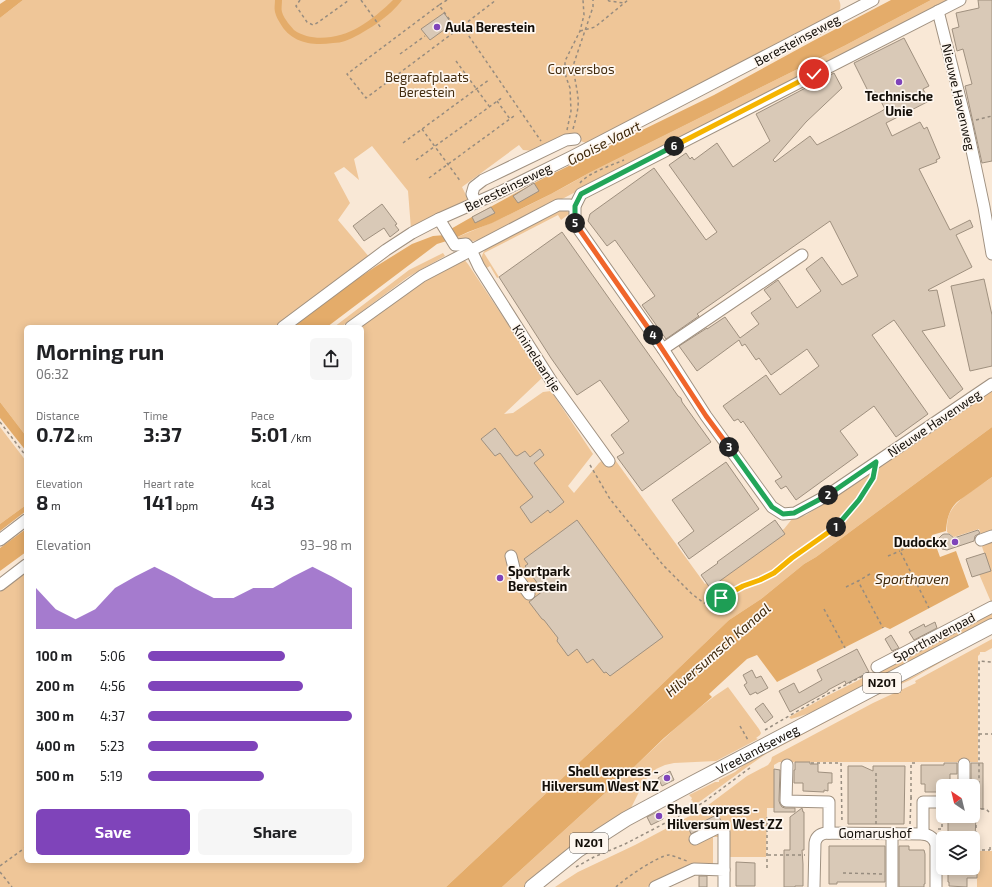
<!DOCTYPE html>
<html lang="en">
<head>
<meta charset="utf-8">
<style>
	body { margin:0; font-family:"Exo 2",sans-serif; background:#f6f6f6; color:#202124; height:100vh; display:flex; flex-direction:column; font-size:15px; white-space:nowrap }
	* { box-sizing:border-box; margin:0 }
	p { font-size:13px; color:#757577 }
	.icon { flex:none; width:22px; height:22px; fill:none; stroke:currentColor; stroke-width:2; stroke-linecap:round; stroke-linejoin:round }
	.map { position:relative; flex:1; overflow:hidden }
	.details { position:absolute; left:24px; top:325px; width:340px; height:538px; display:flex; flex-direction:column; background:#fff; border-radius:6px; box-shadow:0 2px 10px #0003 }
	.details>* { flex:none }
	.needle { width:26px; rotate:325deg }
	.fabs { position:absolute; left:936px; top:779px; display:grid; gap:8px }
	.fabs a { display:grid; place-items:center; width:44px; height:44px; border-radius:6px; background:#fff; box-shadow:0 2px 10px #0003; font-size:20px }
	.pin { position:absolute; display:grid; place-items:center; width:34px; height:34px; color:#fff; margin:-17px; border:2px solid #fff; border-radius:50%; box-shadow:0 1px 4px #0007 }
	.km { position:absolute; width:20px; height:20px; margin:-10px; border-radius:50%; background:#222; color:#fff; font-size:11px; line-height:20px; text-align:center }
	.round { display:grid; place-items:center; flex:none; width:42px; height:42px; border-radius:6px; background:#f6f6f6 }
	.headline { display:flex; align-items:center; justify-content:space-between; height:68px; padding:0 12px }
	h1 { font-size:22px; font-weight:700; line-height:30px }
	.stats { display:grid; grid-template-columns:repeat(3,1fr); gap:6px; height:68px; padding:4px 12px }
	.stats div { display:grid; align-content:center }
	.stats b { font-size:20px; font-weight:700 }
	.stats small { font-size:11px; font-weight:400 }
	.stats p { font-size:11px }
	.chart { height:112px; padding:8px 12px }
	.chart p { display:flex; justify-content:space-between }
	.chart svg { width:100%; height:72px; margin-top:4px; fill:#7f44ba; opacity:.7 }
	.cta { display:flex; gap:8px; margin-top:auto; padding:8px 12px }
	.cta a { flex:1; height:46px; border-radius:6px; background:#7f44ba; color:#fff; font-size:16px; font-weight:700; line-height:46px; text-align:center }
	.cta a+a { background:#f6f6f6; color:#202124 }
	ul { padding:0 12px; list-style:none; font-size:13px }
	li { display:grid; grid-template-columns:64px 48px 1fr; align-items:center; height:30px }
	li i { height:10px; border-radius:5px; background:#7f44ba }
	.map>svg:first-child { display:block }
	.green { fill:#efc698 }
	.water { fill:#e4ac6a }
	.building { fill:#d9c9b7; stroke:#9f907f }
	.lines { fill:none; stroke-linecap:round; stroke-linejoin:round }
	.minor-casing { stroke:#a09180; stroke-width:13 }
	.major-casing { stroke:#a09180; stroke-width:16 }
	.path { stroke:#978c7f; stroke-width:1.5; stroke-dasharray:3 3; stroke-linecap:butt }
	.minor { stroke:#fff; stroke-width:11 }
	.major { stroke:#fff; stroke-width:14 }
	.split-1-casing { stroke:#fff; stroke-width:8 }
	.split-2-casing { stroke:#fff; stroke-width:8 }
	.split-3-casing { stroke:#fff; stroke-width:8 }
	.split-4-casing { stroke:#fff; stroke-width:8 }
	.split-5-casing { stroke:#fff; stroke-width:8 }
	.split-6-casing { stroke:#fff; stroke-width:8 }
	.split-7-casing { stroke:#fff; stroke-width:8 }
	.split-1 { stroke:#f5b400; stroke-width:5 }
	.split-2 { stroke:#22a559; stroke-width:5 }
	.split-3 { stroke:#22a559; stroke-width:5 }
	.split-4 { stroke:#f0652b; stroke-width:5 }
	.split-5 { stroke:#f0652b; stroke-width:5 }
	.split-6 { stroke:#22a559; stroke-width:5 }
	.split-7 { stroke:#f5b400; stroke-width:5 }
	.poi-dot { fill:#7f44ba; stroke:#fef7f0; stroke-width:1.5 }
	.labels { text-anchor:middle; stroke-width:3.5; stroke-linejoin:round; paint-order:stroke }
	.shield { fill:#fef7f0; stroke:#5a554e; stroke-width:1 }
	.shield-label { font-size:12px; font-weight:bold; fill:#140f09 }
	.poi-label { font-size:13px; font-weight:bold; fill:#140f09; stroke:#fef7f0; text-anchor:start }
	.street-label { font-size:13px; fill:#140f09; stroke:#fef7f0 }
	.park-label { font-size:13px; fill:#432c0f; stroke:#fef7f0 }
	.water-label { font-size:14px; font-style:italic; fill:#3f280a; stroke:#fef7f0 }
</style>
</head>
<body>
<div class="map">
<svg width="992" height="887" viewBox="0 0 992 887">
	<rect width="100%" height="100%" fill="#f9e8d6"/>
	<g class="green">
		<path d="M23 0H839C842 7 840 10 836 16L589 144 572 138 544 152 523 150 519 145 462 187 468 199 466 204 411 229 408 191 372 146 354 159 359 180 344 167 334 173 350 203 338 220 370 258 275 327H26V436L0 402V18Z"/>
		<path d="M931 0H950L779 86 564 198 532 213 496 234 474 241 453 239C466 233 480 228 493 222 526 207 558 191 589 173L844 46Z"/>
		<path d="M560 210H564L569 212V214L561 220 558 215 484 253 499 277 497 278 490 266 485 269C481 261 480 256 486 249Z"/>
		<polygon points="443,253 445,256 408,277 341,327 334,327 409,270"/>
		<polygon points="462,257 468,264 543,377 504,414 513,413 543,392 551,391 593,454 568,486 574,493 599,463 610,454 613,457 705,584 784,529 792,519 806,515 852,485 992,390 992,427 816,557 804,564 761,599 729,620 633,712 446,887 0,887 0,588 26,568 26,861 362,861 362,327 360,327 416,287"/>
		<polygon points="0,427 26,461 26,505 0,524"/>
		<path d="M992 477V530L989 533 992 542V601L991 602 979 574 990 570 979 538 982 537 979 529 954 537 947 532C947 525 947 517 951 511 958 498 980 486 992 477Z"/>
		<polygon points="992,610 992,620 829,705 807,714 791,719 789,717 827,696 857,681 900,658"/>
		<polygon points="992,631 992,634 955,654 910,680 879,694 766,754 747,767 702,800 688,809 687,808 693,801 691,800 692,798 689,795 715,782 719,782 719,780 735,772 755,756 880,691 910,678 926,670 949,654"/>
		<polygon points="992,639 992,648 985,652 980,652 980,654 978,656 978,762 779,762 774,765 774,808 767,808 766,857 730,857 730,858 728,858 727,833 718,814 689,829 696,843 717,833 721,837 713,837 713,864 697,864 647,887 555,887 564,881 578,872 635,845 703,809 747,776 768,765 771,761 772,757 873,703 916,683 915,681"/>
		<path d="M728 687 759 729 761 733 760 735 756 738 758 739 716 761 674 763 665 765 656 769 645 780 628 814 539 873 524 887H502L614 785C652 752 686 714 728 687Z"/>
		<rect x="977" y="851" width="15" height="36"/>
	</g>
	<g class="water">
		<polygon points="6,0 23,0 0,18 0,4"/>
		<path d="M275 0H282C282 4 281 9 282 12 283 16 286 20 288 23 290 25 292 28 294 30 312 43 341 38 359 27 371 20 383 10 393 0H402C392 15 362 35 345 41 342 42 337 43 333 43 312 46 291 43 280 23 278 20 276 16 275 12 274 8 275 4 275 0Z"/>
		<polygon points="891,0 931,0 844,46 589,173 551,194 492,223 468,232 453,239 437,244 327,327 293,327 345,287 375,267 412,244 433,236 445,235 449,230 470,218 538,181 714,95 811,42"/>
		<polygon points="0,402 26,436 26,451 0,418"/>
		<path d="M992 427V477L957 502C948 511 947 520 946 531L932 535 940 557 956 551 969 587 890 629 885 627 777 682 757 655 747 659 709 694 712 697 664 738 632 769 614 785 502 887H446L633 712 729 620 761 599 804 564 816 557Z"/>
		<polygon points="26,505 26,511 0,531 0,524"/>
		<polygon points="26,529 26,552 0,571 0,548"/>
	</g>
	<g class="building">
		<polygon points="978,0 992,0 992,161 982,163 965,86 972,84 963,49 957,51 952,29 959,27 956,13 979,8"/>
		<polygon points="444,13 452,24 430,40 421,29"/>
		<polygon points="904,38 929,86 923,89 929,101 886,123 892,136 920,122 924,129 927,127 940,158 936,160 937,162 919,169 950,230 970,220 973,227 956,235 972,267 928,290 929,291 937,290 945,326 922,331 963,389 950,399 894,320 872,335 928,414 896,437 874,406 840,431 858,455 796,500 786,486 781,489 775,481 782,477 743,421 741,423 738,419 734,421 723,406 766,375 780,395 819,366 807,349 771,375 759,358 756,360 745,344 742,346 739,340 697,371 679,346 707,328 707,329 725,317 740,338 759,324 751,313 771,299 764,290 778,280 797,308 821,291 806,269 822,257 842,285 858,276 830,221 697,314 699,316 666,339 642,305 655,296 615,240 607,246 588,221 590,214 594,211 654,168 706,240 717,232 669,165 686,153 690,159 692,157 694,160 717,143 733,167 770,141 756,114 834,73 842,88 806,122 773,160 775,162 810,136 817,145 880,112 885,109 876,92 870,95 854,63"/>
		<polygon points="534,183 539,191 518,203 513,196"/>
		<polygon points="382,204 397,224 395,225 399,230 390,237 384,228 364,241 353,226"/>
		<polygon points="491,207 495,213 475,223 472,217"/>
		<polygon points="562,232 669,383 678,396 681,398 682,402 711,442 642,491 617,457 624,453 611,435 629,421 600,380 577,395 551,358 499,277"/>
		<polygon points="984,279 992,315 992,366 970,371 951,286"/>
		<polygon points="495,428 515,455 517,456 525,451 530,457 540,449 544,455 534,463 564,502 550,513 548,510 531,523 520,507 533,497 500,453 495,456 481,439"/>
		<polygon points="726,462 759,509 689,559 678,543 694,531 672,500"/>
		<polygon points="577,520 663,637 610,676 606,672 604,673 593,659 587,663 577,649 568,656 557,641 558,638 544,620 542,619 529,602 533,599 535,597 543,591 525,566 528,564 524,559"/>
		<polygon points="775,520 785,534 710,588 701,575 718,563 717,562"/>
		<polygon points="978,530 980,533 975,536 974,541 947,550 942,549 939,544 939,538 942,535 944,534 949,534 954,538"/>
		<polygon points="985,553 991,571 972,577 966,559"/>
		<polygon points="935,622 937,628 914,640 909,632 924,624 925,627"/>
		<polygon points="891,635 899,648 892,651 885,639"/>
		<polygon points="857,649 869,672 846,684 845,681 828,690 828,691 790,712 779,691 794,683 799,693 822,680 817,670"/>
		<polygon points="752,670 756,678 761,676 768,688 757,694 756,692 750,695 744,685 747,683 743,675"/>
		<polygon points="763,703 773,717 765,723 755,709"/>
		<polygon points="795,762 810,762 810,764 818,764 818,772 832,773 832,783 828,783 828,791 824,790 824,792 803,791 803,783 794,783 794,770 795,770"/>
		<polygon points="944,763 957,763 957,774 950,774 950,786 943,786 943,792 925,792 925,784 921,784 921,765 944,765"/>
		<polygon points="971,763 983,763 983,809 973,808 973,786 971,786"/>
		<polygon points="848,766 862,766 873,771 873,766 905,766 904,824 848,824"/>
		<polygon points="774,769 780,770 779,801 780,804 782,807 785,808 795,808 795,812 774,812"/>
		<polygon points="670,771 674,780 662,786 658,778"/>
		<polygon points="802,808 803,812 804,812 804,850 802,850 803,864 803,886 795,886 795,887 784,887 784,850 790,850 790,817"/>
		<polygon points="659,811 663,819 651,825 647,817"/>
		<polygon points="718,814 721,821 714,822 691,834 689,829"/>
		<polygon points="949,816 976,816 975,838 948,838 948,817 950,817"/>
		<polygon points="829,846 885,846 885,882 837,882 837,884 829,884"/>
		<polygon points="899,846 909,846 909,850 924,850 925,854 925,884 924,884 924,887 899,887"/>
		<polygon points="736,862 755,863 755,886 736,886"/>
		<polygon points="949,868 962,868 962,871 977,871 977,878 967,878 967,887 949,886 949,882 948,882 948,869 949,869"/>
		<rect x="699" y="876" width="8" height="11"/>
	</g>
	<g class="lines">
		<g class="minor-casing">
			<g id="minor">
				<polyline points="960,0 581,194 575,206 575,224 663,349 706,416 772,507 783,514 795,513 828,495 992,384"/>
				<polyline points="938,11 966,122 984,207 992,254"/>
				<polyline points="476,203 472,194 474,187 483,180 566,140 575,139"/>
				<polyline points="439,219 455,245 457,245 466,244 471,250 479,267 552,382 609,461"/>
				<polyline points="283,327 386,250 412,233 439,219 500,192 573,156 873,0"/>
				<polyline points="351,327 422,276 558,205 569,205 575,206"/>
				<polyline points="663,349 802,255"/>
				<polyline points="0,540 26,520"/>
				<polyline points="981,540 992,536"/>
				<polyline points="511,556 516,576 529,594"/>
				<polyline points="0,585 26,565"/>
				<polyline points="877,667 992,607"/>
				<polyline points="787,765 786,801 829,802 829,833"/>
				<polyline points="964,786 964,764"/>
				<polyline points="923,834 923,802 943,802"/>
				<polyline points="695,839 717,828 721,828 724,832 724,870"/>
				<polyline points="655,887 694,869 724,870 724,887"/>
				<path d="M814 887 815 843C816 837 820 834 826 833L923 834C930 835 934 838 936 845V887"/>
				<polyline points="892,887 892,834"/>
			</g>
		</g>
		<g class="major-casing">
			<g id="major">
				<path id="s1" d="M532 887 578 850 626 819 691 784 992 626"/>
			</g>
		</g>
		<g class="path">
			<polyline points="300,0 296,6 307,22 313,25 317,23 349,0"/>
			<polyline points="361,0 381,28"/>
			<polyline points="447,0 439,5 457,30 496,0"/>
			<polyline points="608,0 609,1 624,3"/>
			<polyline points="439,5 347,74 366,98 457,30"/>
			<polyline points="462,26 541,141"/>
			<polyline points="580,31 595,27 628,0"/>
			<polyline points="400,54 425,36"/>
			<polyline points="456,61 489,106"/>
			<polyline points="497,101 510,119"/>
			<polyline points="976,120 992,116"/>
			<polyline points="422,129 461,182"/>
			<path d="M573 129C576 118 579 108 578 98 577 86 573 75 574 63L593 7V0"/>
			<polyline points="567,130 571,111 570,88 566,77 565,69 565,61 580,31 584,15 583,0"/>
			<polyline points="403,143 490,79"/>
			<polyline points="416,160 503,97"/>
			<polyline points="429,178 514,116"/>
			<path d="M580 183C588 173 612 165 624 160"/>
			<polyline points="0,422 26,456"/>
			<polyline points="590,465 610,499 663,565 692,594 704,603 721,598 743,586 760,580 774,573 792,558 835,528 859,500 873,477"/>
			<polyline points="909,546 900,551 929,608"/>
			<polyline points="888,556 900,551"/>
			<polyline points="870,574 858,581 883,628"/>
			<polyline points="846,587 858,581"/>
			<polyline points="824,609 845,648"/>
			<polyline points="740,726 748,740"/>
			<polyline points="765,730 827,694 869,673"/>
			<polyline points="979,734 992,734"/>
			<polyline points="811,763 841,763 842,823"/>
			<polyline points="911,798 911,763 917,763"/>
			<polyline points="989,812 986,809 979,809 979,661 992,662"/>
			<polyline points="767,817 767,868"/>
			<polyline points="876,824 876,773"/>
			<polyline points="910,824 911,798 913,798"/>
			<polyline points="938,829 942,829 942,811"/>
			<polyline points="990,847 990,850 992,850"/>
			<polyline points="976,850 990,850"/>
			<polyline points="768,855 805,855"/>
			<polyline points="0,866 26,847"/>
			<polyline points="576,867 594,857 625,844 694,808 704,802 751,767"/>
			<polyline points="976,870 976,817"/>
			<polyline points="0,872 12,887"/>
			<polyline points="843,873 883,874"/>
			<path d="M616 887C624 879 659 855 669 855 675 856 681 859 687 861"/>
		</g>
		<use href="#minor" class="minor"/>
		<use href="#major" class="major"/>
	</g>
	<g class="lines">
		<g class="split-1-casing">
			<polyline id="split-1" points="721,598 743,586 760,580 774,573 792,558 836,527"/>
		</g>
		<g class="split-2-casing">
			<polyline id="split-2" points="828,495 876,462 873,478 859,500 836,527"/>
		</g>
		<g class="split-3-casing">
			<polyline id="split-3" points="729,447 772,507 783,514 794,513 828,495"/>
		</g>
		<g class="split-4-casing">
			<polyline id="split-4" points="653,335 706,416 729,447"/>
		</g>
		<g class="split-5-casing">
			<polyline id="split-5" points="575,223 653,335"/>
		</g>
		<g class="split-6-casing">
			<polyline id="split-6" points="575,223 575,206 581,194 674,146"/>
		</g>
		<g class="split-7-casing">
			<polyline id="split-7" points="674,146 814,74"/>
		</g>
		<use href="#split-1" class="split-1"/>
		<use href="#split-2" class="split-2"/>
		<use href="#split-3" class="split-3"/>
		<use href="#split-4" class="split-4"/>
		<use href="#split-5" class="split-5"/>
		<use href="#split-6" class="split-6"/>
		<use href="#split-7" class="split-7"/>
	</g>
	<g class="poi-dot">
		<circle cx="437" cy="27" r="4"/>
		<circle cx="899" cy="82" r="4"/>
		<circle cx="955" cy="542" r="4"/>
		<circle cx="500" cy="578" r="4"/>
		<circle cx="667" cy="778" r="4"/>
		<circle cx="659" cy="816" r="4"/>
	</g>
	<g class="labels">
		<g class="shield">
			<rect x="863" y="673" width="38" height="20" rx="3"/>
			<rect x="570" y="833" width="38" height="20" rx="3"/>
		</g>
		<g class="shield-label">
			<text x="882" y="687">N201</text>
			<text x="589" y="847">N201</text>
		</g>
		<g class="poi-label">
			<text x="445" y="32">Aula Berestein</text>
			<text x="899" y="101" text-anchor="middle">Technische<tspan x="899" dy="15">Unie</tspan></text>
			<text x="947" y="547" text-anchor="end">Dudockx</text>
			<text x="508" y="576">Sportpark<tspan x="508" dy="15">Berestein</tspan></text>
			<text x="659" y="776" text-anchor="end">Shell express -<tspan x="659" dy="15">Hilversum West NZ</tspan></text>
			<text x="667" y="814">Shell express -<tspan x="667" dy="15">Hilversum West ZZ</tspan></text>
		</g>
		<g class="street-label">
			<text transform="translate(797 40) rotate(-28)" y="5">Beresteinseweg</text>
			<text transform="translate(959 97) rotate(77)" y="5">Nieuwe Havenweg</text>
			<text transform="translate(508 187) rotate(-26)" y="5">Beresteinseweg</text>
			<text transform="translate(537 358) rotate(57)" y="5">Kininelaantje</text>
			<text transform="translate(934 423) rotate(-34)" y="5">Nieuwe Havenweg</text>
			<text transform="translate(934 637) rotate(-28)" y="5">Sporthavenpad</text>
			<text dy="5" stroke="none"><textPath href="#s1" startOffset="265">Vreelandseweg</textPath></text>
			<text x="875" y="838">Gomarushof</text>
		</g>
		<g class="park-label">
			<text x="581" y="74">Corversbos</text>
			<text x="427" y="82">Begraafplaats<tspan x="427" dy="15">Berestein</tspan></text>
		</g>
		<g class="water-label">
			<text transform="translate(604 143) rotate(-27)" y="5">Gooise Vaart</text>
			<text x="912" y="584">Sporthaven</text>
			<text transform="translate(718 650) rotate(-41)" y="5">Hilversumsch Kanaal</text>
		</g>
	</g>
</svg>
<div class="fabs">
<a><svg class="needle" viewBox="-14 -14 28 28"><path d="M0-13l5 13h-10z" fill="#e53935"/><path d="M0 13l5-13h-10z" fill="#757577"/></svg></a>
<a><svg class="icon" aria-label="layers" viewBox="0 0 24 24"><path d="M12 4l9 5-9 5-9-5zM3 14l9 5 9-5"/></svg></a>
</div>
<div class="pin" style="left:721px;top:598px;background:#1e9e55"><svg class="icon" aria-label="arrive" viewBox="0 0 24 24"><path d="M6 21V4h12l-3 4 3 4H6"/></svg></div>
<div class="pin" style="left:814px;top:74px;background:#d93025"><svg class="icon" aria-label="check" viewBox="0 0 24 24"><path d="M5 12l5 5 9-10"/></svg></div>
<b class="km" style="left:836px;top:527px">1</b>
<b class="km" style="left:828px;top:495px">2</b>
<b class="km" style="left:729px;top:447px">3</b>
<b class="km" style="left:653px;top:335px">4</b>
<b class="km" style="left:575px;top:223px">5</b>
<b class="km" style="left:674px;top:146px">6</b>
<section class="details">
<div class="headline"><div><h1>Morning run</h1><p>06:32</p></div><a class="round"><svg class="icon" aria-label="share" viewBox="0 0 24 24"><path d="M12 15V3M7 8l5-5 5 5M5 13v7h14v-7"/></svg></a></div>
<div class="stats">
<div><p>Distance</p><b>0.72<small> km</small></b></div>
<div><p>Time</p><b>3:37</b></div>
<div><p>Pace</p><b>5:01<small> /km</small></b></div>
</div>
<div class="stats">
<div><p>Elevation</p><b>8<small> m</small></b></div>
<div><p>Heart rate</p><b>141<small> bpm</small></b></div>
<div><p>kcal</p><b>43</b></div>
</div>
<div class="chart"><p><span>Elevation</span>93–98 m</p>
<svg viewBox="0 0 160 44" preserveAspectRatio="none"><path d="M0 44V19L10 32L20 38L30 32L40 19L50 12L60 6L70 12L80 19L90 25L100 25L110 19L120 19L130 12L140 6L150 12L160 19V44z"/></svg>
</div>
<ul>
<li><b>100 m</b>5:06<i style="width:67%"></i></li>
<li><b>200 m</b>4:56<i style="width:76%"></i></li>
<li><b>300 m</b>4:37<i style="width:100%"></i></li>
<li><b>400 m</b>5:23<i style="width:54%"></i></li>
<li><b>500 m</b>5:19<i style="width:57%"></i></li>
</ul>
<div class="cta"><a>Save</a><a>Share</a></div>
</section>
</div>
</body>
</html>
